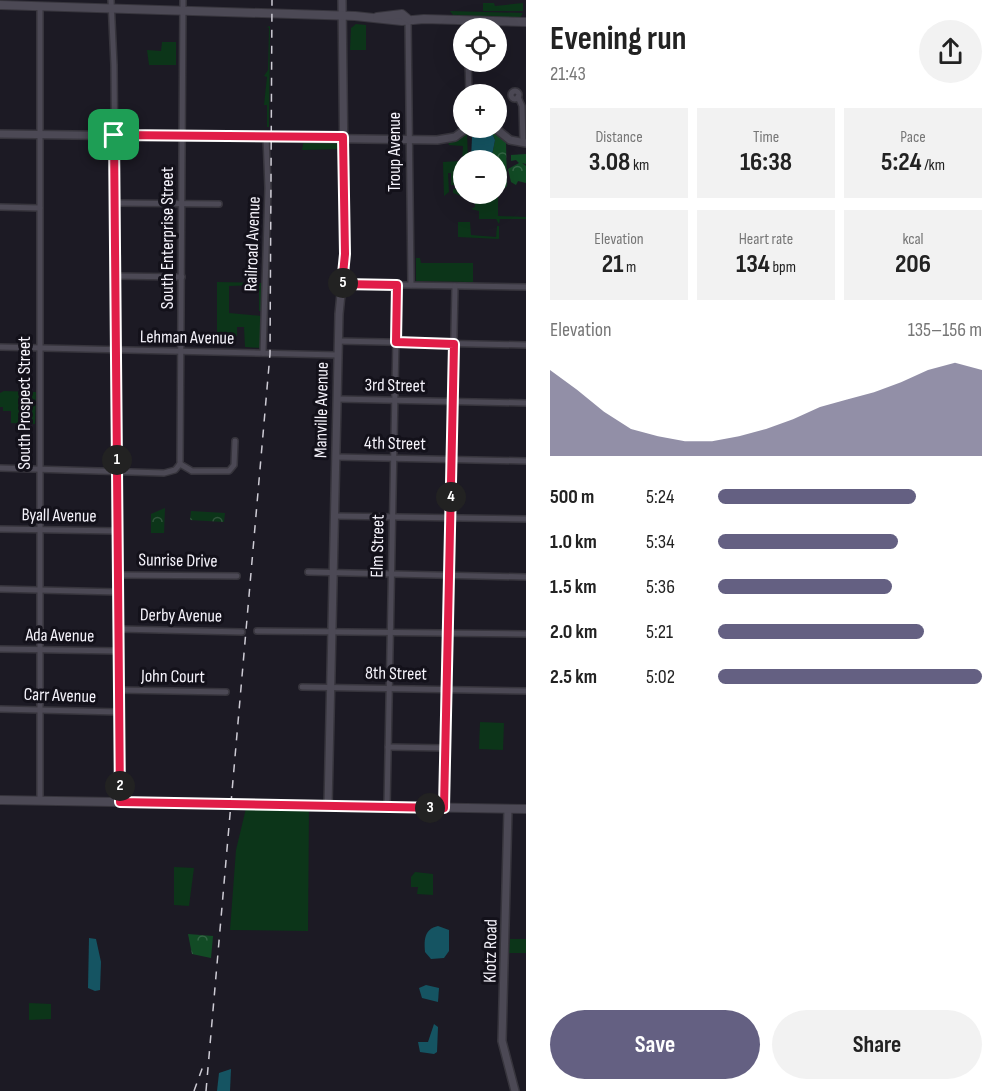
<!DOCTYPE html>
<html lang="en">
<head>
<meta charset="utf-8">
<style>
	body { margin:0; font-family:"Sofia Sans Condensed",sans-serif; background:#f2f2f2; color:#222; height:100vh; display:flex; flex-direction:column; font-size:22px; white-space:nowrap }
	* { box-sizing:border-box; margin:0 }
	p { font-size:20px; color:#767676 }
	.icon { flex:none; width:33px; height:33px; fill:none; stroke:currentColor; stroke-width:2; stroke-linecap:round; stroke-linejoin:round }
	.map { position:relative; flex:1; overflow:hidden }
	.sheet { display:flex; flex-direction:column; background:#fff; width:480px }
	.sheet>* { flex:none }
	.tools { position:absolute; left:453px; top:18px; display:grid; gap:12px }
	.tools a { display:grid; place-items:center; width:54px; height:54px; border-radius:50%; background:#fff; box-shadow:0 6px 24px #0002; font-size:30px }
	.pin { position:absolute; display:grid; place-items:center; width:51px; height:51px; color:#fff; margin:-26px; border-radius:12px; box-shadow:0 3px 9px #0006 }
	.km { position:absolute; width:30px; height:30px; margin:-15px; border-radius:50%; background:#222; color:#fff; font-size:16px; line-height:30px; text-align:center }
	.round { display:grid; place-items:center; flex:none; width:63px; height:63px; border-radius:32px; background:#f2f2f2 }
	.head { display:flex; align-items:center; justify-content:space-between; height:102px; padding:0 24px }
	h1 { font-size:33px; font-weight:700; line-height:45px }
	.stats { display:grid; grid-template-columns:repeat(3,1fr); gap:9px; height:102px; padding:6px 24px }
	.stats div { display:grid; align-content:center; border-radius:0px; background:#f2f2f2; text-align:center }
	.stats b { font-size:26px; font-weight:700 }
	.stats small { font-size:16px; font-weight:400 }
	.stats p { font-size:16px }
	.chart { height:168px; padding:12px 24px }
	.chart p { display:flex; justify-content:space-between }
	.chart svg { width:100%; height:108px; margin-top:6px; fill:#646082; opacity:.7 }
	.button { display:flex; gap:12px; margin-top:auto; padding:12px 24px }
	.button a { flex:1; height:69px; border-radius:36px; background:#646082; color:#fff; font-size:24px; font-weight:700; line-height:69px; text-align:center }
	.button a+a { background:#f2f2f2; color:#222 }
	ul { padding:0 24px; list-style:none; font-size:20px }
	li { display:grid; grid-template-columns:96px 72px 1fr; align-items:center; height:45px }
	li i { height:15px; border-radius:8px; background:#646082 }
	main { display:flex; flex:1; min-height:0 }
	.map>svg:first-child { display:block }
	.grass { fill:#0c3519 }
	.forest { fill:url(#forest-crowns) }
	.park { fill:url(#park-crowns) }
	.water { fill:#155462 }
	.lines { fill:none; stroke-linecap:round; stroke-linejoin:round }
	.minor-casing { stroke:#37353d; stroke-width:8 }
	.tertiary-casing { stroke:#37353d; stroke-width:10 }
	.secondary-casing { stroke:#37353d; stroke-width:10 }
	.minor { stroke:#4c4955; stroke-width:5 }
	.tertiary { stroke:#4c4955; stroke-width:7 }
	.secondary { stroke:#4c4955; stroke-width:8 }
	.rail { stroke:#ceccd5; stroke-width:1.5; stroke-dasharray:8 8; stroke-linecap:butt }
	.route-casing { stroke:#fff; stroke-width:12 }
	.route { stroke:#e11d48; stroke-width:8 }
	.labels { text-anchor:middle; stroke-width:6; stroke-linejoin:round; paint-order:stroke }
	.street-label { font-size:18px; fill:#f5f3fb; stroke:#13111a }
</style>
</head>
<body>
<main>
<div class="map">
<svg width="526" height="1091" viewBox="0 0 526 1091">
	<defs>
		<pattern id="forest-crowns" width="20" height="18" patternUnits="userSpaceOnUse" patternTransform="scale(1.5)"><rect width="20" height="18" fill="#124b25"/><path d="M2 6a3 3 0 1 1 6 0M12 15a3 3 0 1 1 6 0" fill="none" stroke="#356546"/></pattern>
		<pattern id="park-crowns" width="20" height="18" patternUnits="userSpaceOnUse" patternTransform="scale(1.5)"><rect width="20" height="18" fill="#0c3519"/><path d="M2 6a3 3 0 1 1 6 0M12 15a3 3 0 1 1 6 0" fill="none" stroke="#30533b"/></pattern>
	</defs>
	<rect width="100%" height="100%" fill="#1c1a24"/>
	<g class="grass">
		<polygon points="483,3 494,3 495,6 523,3 523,11 483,11"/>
		<polygon points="450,11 523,13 520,18 453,15"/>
		<polygon points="356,24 366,25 366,50 350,50 351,28"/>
		<polygon points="270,26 269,127 267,127 267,105 264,105 267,77 264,76 268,70 269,28 267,27"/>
		<polygon points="162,42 176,42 176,65 149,65 147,50 161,51"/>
		<polygon points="467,132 468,160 464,160 464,194 498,194 498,216 526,217 526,219 500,219 499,224 496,219 479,219 479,211 471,209 475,207 475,201 453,193 453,189 460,189 460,185 463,185 463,181 459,181 459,174 455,174 455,185 451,185 451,173 448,173 449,192 444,196 443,162 460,161 462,164 463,146 449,145 448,141"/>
		<polygon points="304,139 338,142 339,149 302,150"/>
		<polygon points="458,222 470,222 471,235 496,237 497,226 499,226 499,239 458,237"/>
		<polygon points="416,258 420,258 421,263 473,263 473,282 416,281"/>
		<polygon points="217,282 263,283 262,311 259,311 259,285 229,286 229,313 262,316 261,348 245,347 244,327 237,327 237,336 228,336 228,345 230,347 217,344"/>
		<polygon points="4,391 36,392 35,424 11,423 11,411 3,411 3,407 0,407 0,393"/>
		<polygon points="480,722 504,723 503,750 479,749"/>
		<polygon points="247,804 309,805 308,931 230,930 236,850"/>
		<polygon points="174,867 194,868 189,906 174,905"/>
		<polygon points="415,872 433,874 433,895 417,894 418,887 411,887 411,877"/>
		<polygon points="510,939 526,939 526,953 509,953"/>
		<polygon points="29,1003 51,1004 51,1019 29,1020"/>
	</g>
	<g class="forest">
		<polygon points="490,128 506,142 507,186 498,194 469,194 496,194 496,160 491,160 495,140"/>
		<polygon points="526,154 526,164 522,163 526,166 526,183 518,181 516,185 511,182 508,169 519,163 516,160 511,161 511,155"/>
		<polygon points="188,934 213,936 211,958 192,954"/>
	</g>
	<g class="park">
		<polygon points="165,508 164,533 151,533 151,514"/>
		<polygon points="191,511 225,513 224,522 190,520"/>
	</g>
	<g class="water">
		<polygon points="491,131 495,140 491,160 471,160 472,137"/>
		<path d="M438 926 449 930V951L444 958 431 959 425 952C424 940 424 929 438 926Z"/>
		<polygon points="89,938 96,939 101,962 100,990 95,991 88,988"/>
		<polygon points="426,985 439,988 438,1002 422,998 419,988"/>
		<polygon points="434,1024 438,1027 437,1052 434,1054 420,1052 418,1042 428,1042"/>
		<polygon points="231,1069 230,1091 217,1091 219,1073"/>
	</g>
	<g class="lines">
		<g class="minor-casing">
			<g id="minor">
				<polyline points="111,0 114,65 120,802"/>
				<polyline points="408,19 411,285"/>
				<polyline points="468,62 469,94"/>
				<circle cx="515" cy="95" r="4"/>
				<polyline points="518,97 522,106 523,142"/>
				<polyline points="115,203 219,204"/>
				<polyline points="0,207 40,208"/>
				<polyline points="115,276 182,277"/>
				<polyline points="342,284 526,287"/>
				<polyline points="338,341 526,345"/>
				<polyline points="0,347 338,355"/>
				<polyline points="263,353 268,188 266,136"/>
				<polyline points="337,399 526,403"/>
				<polyline points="336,457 526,461"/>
				<polyline points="180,464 183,0"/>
				<polyline points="180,464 192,471 229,471 234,465 235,441"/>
				<polyline points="0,468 164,473 175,470 180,464"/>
				<polyline points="334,516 526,519"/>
				<polyline points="0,529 118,531"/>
				<polyline points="308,572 526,577"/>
				<polyline points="118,575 237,576"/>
				<polyline points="0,589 118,592"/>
				<polyline points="119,629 242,632"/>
				<polyline points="257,631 526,634"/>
				<polyline points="0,649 119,651"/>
				<polyline points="302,687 526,691"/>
				<polyline points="119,690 226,692"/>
				<polyline points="0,709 119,712"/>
				<polyline points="388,747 446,748"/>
				<polyline points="40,800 40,6"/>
				<polyline points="387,807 397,285"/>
				<polyline points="444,808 455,286"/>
			</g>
		</g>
		<g class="tertiary-casing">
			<g id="tertiary">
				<polyline points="495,128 510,140 526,143"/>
				<polyline points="0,134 437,140 455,137 467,128"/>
				<polyline points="328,806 339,314 345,254 342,0"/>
				<polyline points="508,809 502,1041 515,1091"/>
			</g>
		</g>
		<g class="secondary-casing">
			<g id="secondary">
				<polyline points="0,5 355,16 402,21 424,19 526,22"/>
				<polyline points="377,17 402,14 408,19"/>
				<polyline points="0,800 526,809"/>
			</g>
		</g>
		<use href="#minor" class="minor"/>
		<use href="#tertiary" class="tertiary"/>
		<use href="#secondary" class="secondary"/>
		<g class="rail">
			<polyline points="194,1091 203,1066"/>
			<polyline points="206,1091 270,354 272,0"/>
		</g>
	</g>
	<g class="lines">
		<g class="route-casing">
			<polygon id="route" points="114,135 343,137 345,254 342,284 397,285 396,342 454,344 444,808 120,802"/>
		</g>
		<use href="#route" class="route"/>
	</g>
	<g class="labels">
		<g class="street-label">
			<text transform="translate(394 152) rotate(-90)" y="6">Troup Avenue</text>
			<text transform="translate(167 238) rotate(-90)" y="6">South Enterprise Street</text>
			<text transform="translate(252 244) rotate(-88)" y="6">Railroad Avenue</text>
			<text transform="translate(187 337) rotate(1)" y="6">Lehman Avenue</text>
			<text transform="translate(395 385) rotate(1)" y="6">3rd Street</text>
			<text transform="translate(24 403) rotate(-90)" y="6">South Prospect Street</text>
			<text transform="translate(321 410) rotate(-89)" y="6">Manville Avenue</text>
			<text transform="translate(395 443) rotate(1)" y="6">4th Street</text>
			<text transform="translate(59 515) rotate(1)" y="6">Byall Avenue</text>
			<text transform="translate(377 546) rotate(-89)" y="6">Elm Street</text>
			<text transform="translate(178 560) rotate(1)" y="6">Sunrise Drive</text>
			<text transform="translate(181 615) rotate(1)" y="6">Derby Avenue</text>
			<text transform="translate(60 635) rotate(1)" y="6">Ada Avenue</text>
			<text transform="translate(396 673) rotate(1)" y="6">8th Street</text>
			<text transform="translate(173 676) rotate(1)" y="6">John Court</text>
			<text transform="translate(60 695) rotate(2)" y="6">Carr Avenue</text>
			<text transform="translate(490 951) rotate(-89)" y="6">Klotz Road</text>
		</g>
	</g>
</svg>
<div class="tools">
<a><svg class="icon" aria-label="locate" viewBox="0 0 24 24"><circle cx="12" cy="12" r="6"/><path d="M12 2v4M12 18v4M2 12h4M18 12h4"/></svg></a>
<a>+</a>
<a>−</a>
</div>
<div class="pin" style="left:114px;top:135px;background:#1e9e55"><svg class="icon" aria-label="arrive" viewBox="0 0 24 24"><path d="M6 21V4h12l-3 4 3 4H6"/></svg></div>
<b class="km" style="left:117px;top:460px">1</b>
<b class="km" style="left:120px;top:786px">2</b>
<b class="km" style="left:430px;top:808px">3</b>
<b class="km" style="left:451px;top:497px">4</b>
<b class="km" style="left:343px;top:283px">5</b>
</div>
<section class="sheet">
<div class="head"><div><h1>Evening run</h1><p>21:43</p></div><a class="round"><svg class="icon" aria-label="share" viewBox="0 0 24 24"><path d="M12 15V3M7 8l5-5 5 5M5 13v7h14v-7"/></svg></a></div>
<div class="stats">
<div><p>Distance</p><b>3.08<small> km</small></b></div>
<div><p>Time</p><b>16:38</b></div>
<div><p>Pace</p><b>5:24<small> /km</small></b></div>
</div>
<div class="stats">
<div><p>Elevation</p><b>21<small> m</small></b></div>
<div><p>Heart rate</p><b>134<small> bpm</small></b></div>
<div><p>kcal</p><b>206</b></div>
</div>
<div class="chart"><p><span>Elevation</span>135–156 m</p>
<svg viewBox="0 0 160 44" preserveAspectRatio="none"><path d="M0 44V9L10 17L20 26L30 33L40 36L50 38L60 38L70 36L80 33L90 29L100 24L110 21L120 18L130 14L140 9L150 6L160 9V44z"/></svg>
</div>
<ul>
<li><b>500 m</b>5:24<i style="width:75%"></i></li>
<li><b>1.0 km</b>5:34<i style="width:68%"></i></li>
<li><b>1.5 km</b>5:36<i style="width:66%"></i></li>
<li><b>2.0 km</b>5:21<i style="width:78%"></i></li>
<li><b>2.5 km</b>5:02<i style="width:100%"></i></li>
</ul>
<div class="button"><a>Save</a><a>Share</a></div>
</section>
</main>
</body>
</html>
